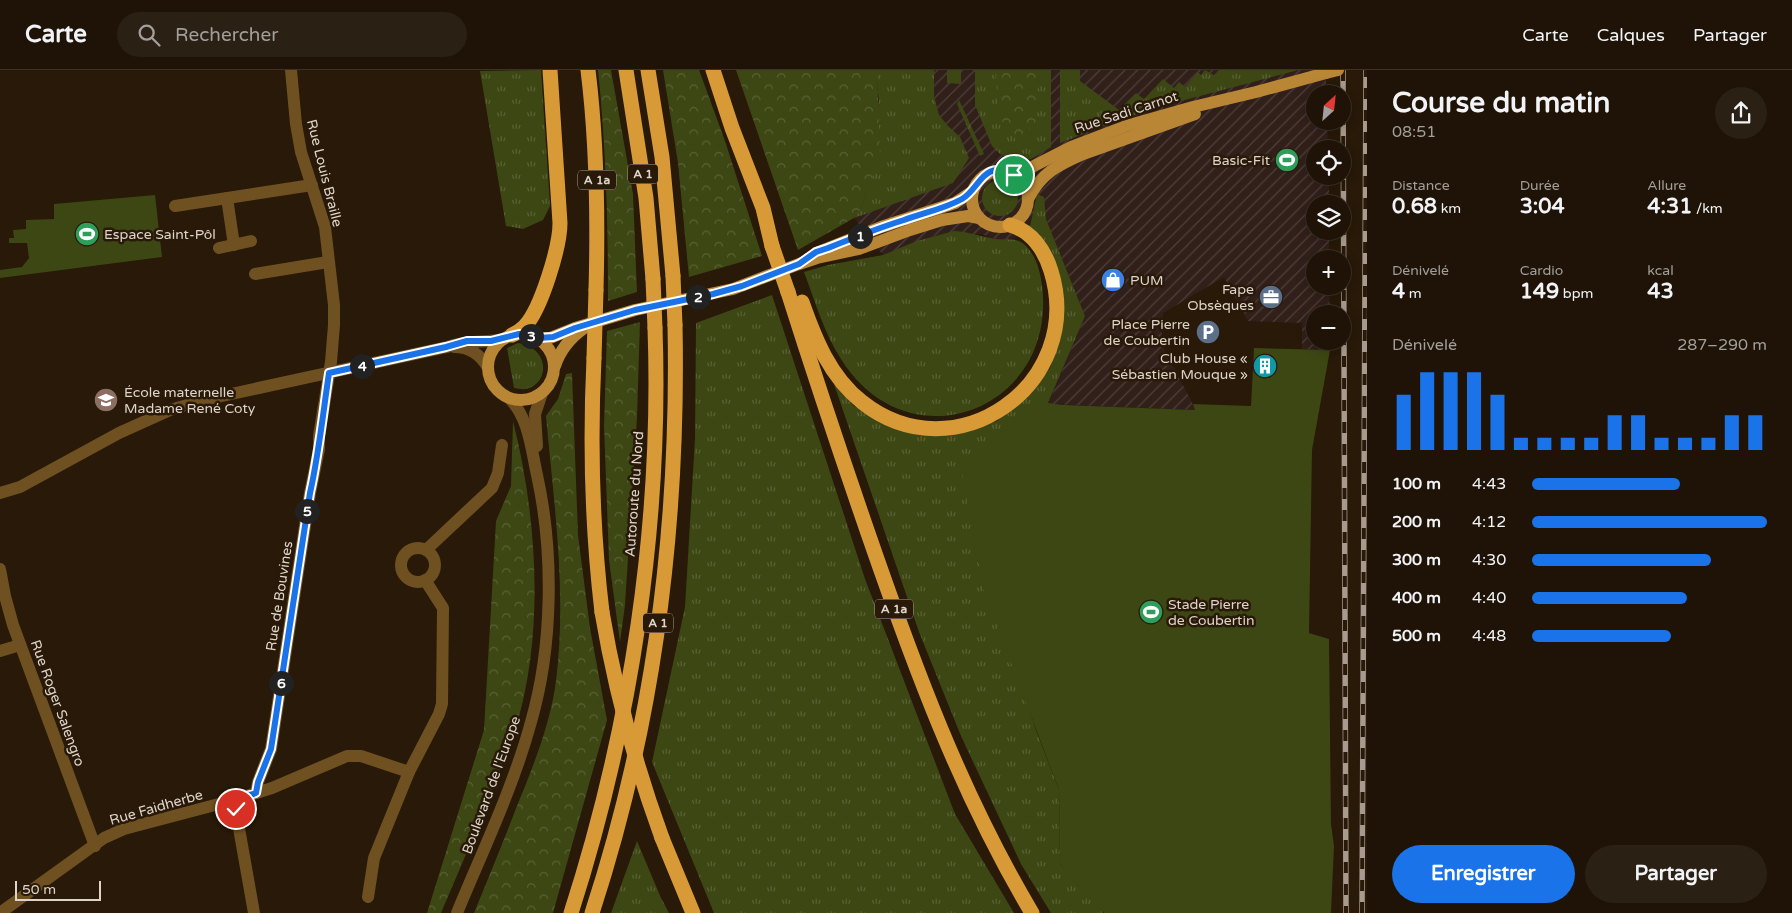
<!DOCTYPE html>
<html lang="fr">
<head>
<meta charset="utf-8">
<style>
	body { margin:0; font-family:"Varela Round",sans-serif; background:#2b2014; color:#f1f3f6; height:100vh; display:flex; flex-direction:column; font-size:19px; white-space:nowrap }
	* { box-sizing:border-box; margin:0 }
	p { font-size:16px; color:#a19e9b }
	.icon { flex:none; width:28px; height:28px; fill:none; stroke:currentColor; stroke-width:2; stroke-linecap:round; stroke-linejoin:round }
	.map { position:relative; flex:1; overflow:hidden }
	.details { display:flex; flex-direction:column; background:#1e1306; width:425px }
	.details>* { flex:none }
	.needle { width:32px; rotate:27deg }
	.buttons { position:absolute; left:1306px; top:15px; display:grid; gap:10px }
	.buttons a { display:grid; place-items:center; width:45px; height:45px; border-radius:50%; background:#1e1306; box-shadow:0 2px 12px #0003,0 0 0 1px #3c3228; font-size:25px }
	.scale { position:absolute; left:15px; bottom:12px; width:86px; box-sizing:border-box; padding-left:5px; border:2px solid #dfd4ca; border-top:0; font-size:14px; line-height:18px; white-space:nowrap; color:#dfd4ca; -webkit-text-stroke:4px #281908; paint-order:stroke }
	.pin { position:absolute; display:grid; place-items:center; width:42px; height:42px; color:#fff; margin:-21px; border:2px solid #fff; border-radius:50%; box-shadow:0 1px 5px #0007 }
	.km { position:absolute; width:25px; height:25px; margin:-12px; border-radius:50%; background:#222; color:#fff; font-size:14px; line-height:25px; text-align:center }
	.round { display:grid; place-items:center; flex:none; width:52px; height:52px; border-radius:26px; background:#2b2014 }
	.headline { display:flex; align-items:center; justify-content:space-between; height:85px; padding:0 25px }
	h1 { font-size:28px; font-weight:700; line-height:38px }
	.figures { display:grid; grid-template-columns:repeat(3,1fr); gap:8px; height:85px; padding:5px 25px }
	.figures div { display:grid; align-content:center }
	.figures b { font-size:21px; font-weight:700 }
	.figures small { font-size:14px; font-weight:400 }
	.figures p { font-size:14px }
	.chart { height:140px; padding:10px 25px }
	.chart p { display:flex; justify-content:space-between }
	.chart svg { width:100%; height:90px; margin-top:5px; stroke:#1a73e8; stroke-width:6 }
	.button { display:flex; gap:10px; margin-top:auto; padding:10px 25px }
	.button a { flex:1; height:58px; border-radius:30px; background:#1a73e8; color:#fff; font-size:20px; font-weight:700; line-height:58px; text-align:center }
	.button a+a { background:#2b2014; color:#f1f3f6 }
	ul { padding:0 25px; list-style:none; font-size:16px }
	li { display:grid; grid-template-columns:80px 60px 1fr; align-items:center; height:38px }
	li i { height:12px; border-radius:6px; background:#1a73e8 }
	header { display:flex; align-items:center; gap:30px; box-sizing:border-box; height:70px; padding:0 25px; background:#1e1306; border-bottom:1px solid #3c3228 }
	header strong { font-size:24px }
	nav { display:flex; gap:28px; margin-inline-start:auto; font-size:18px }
	.search { width:350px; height:45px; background:#2b2014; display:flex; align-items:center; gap:12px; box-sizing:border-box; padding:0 18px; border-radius:28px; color:#a19e9b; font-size:19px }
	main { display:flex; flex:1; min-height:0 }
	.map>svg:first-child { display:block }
	.industrial { fill:url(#industrial-furrows) }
	.grass { fill:url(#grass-tufts) }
	.forest { fill:url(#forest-crowns) }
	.pitch { fill:#3d4714 }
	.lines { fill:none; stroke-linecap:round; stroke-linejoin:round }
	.minor { stroke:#6f5021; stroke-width:12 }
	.major { stroke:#b98636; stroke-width:12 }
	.highway { stroke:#d89a36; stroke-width:15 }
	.rail-casing { stroke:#a79a8e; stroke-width:5.5 }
	.rail { stroke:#281908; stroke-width:4; stroke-dasharray:11; stroke-linecap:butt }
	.major-bridge { stroke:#b98636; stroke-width:12 }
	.highway-bridge { stroke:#d89a36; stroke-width:15 }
	.route-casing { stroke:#fff; stroke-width:10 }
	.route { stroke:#1a73e8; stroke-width:6 }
	.labels { text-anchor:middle; stroke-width:5; stroke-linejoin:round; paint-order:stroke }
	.shield { fill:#281908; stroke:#a89c90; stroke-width:1 }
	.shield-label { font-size:12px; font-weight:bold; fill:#dfd4ca }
	.street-label { font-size:14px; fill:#dfd4ca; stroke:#281908 }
	.poi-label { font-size:14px; fill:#dfd4ca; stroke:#281908; text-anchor:end }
</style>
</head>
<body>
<header>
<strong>Carte</strong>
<div class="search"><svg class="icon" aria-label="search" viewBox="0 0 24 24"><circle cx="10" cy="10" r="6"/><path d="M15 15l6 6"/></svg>Rechercher</div>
<nav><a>Carte</a><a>Calques</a><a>Partager</a></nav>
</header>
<main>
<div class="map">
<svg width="1367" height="843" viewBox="0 0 1367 843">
	<defs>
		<pattern id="industrial-furrows" width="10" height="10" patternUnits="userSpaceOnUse" patternTransform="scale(1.25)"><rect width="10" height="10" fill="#311f1a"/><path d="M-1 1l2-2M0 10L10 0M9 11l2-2" fill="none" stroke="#4e3f3a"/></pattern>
		<pattern id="grass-tufts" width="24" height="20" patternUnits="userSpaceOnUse" patternTransform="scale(1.25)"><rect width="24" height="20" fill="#3d4714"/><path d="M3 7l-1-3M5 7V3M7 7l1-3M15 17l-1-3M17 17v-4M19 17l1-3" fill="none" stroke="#596135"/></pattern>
		<pattern id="forest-crowns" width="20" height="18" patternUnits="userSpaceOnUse" patternTransform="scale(1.25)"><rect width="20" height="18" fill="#3d4714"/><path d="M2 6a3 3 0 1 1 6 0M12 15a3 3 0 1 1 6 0" fill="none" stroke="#596135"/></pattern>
	</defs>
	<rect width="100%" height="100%" fill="#281908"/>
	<polygon class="industrial" points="791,0 1326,0 1326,24 1315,24 1315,51 1327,51 1328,79 1315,79 1315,106 1329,106 1329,134 1315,134 1315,161 1329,161 1329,189 1315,189 1315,216 1329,216 1330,244 1315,244 1315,271 1330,271 1330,280 1302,279 1302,253 1248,251 1224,207 1163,243 1161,273 1196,340 1048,334 1085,246 1046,149 1012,170 995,169 981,164 937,165 883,185 854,148 854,136"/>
	<g class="grass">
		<polygon points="541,0 550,136 543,150 523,159 506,156 480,1"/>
		<polygon points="876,0 934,0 934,26 939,45 948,56 960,67 969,88 953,113 854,148 860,140 866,124 879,31"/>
		<polygon points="947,0 961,0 961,14 947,13"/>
		<polygon points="975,0 1051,0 1051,77 1031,89 1021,92 1011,90 1000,84 992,76 975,35"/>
		<polygon points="1060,0 1080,0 1080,11 1119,40 1136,23 1144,29 1163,9 1174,18 1179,12 1185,17 1198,2 1201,5 1205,0 1214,5 1219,0 1298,0 1162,36 1119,50 1060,73"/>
		<polygon points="959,30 984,84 980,86 957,34"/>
		<circle cx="1000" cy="128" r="18"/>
		<polygon points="1037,124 1044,127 1046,149 1085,246 1048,333 1061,335 1018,606 1036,660 1059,720 1060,794 1099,832 1103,843 1051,843 1021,794 961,666 919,562 834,314 854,336 886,355 927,366 959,364 997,351 1031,322 1050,298 1061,265 1064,235 1059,206 1030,157"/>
		<path d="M954 161C969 162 980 166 995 169 1003 170 1013 168 1021 172 1035 181 1040 200 1042 215 1058 340 908 397 841 289 824 263 815 231 804 202L828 195 883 185 917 171Z"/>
		<polygon points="772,225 865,509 955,744 1014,843 714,843 652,692 685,537 695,369 696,253"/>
		<path d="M518 273C549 277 551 313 526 319 522 320 517 318 514 318L507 278Z"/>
		<polygon points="637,771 661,828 669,843 611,843"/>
	</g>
	<g class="forest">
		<path d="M598 0H611L633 124 637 222 608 231C608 153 606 77 598 0Z"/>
		<polygon points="663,0 699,0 725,71 762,186 689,207 678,93"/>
		<polygon points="736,0 877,0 880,87 860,140 854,148 798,180"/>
		<polygon points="996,0 1038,0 1037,51 1017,70 1005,60 997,33"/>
		<polygon points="640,252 637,347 625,535 620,572 609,490 604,356 607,261"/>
		<path d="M572 303 578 465 590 558 607 650 553 843H474C488 809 502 775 515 741 532 699 550 656 556 611 567 523 554 434 546 346L558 329 566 304Z"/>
		<path d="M513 351C537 446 545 562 516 657 512 672 506 686 500 700 482 748 461 796 441 843H427L484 660 496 451 511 416Z"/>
	</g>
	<g class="pitch">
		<polygon points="155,125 162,187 0,208 0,200 22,197 29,188 27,173 9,173 9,168 14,168 13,160 26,159 26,150 54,149 54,134"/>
		<polygon points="1254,278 1330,280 1312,380 1309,563 1329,569 1331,754 1334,776 1331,843 1104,843 1060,794 1059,720 984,521 961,397 1038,334 1195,340 1193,334 1251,336"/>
	</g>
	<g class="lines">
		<g class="minor">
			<polyline points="227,128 234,175"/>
			<polyline points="175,136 312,115"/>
			<polyline points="219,178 251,171"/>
			<polyline points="255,204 328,192"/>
			<path d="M454 277C470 277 481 285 488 298"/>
			<polyline points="537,376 535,344 542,323"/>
			<path d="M0 423 20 417 119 363 170 340 208 329 447 277C468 270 483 273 504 269"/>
			<circle cx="418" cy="495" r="17"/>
			<polyline points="426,480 492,418 498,403 502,375"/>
			<polyline points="0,499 5,526 13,555 95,776"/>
			<polyline points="0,581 20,575"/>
			<polyline points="256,723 258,712 271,679 310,423 319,379 319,366 331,292 334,255 334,235 325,157 301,82 296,54 291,0"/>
			<polyline points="234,730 254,843"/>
			<polyline points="368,827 374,788 409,702 439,644 442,634 443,538 425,510"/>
			<polyline points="0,843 104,768 124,759 234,730 272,718 347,686 361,686 409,702"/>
			<path d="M457 843C483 780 513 718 531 652 553 576 554 482 537 405 531 378 529 348 509 328"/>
		</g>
		<g class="major">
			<circle cx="1000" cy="129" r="28"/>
			<polyline points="1010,103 1026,100 1071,77 1126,56 1193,37 1256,22 1326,3"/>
			<path d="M1028 129C1041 103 1058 95 1083 84L1195 44"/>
			<polyline points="816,183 881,157 955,133 973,121"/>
			<circle cx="521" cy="297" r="33"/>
			<polyline points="536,268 550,268 575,258 635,240 733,219 799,194 817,188 859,179 910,160 942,150 968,146 979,148"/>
			<path d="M555 296C560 280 570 268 584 258"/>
		</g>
		<g class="highway">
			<path d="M588 0C597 73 598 147 596 220"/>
			<polyline points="626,0 646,128 653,209"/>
			<polyline points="648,0 662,87 673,206"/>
			<polyline points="713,0 732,58 763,138 772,176"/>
			<path d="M788 222C814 304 841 385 869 466 914 596 961 724 1032 843"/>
			<path d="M802 232C815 269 830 307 862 332 955 406 1086 314 1051 201 1045 181 1032 161 1010 155"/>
			<path d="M512 265C517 263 521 260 525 256 541 239 560 177 560 153L550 0"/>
			<path d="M594 288C590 372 592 458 602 542"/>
			<polyline points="662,768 693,843"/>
			<path d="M571 843C631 657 662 454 655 258"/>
			<path d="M592 843C654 654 679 454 675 255"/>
		</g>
		<g class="rail-casing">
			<g id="rail">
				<polyline points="1343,0 1346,843"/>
				<polyline points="1362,843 1366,0"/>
			</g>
		</g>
		<use href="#rail" class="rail"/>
		<polyline class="major-bridge" points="1326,3 1338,0"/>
		<g class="highway-bridge">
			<polyline points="772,176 788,222"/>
			<polyline points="673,206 675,255"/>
			<polyline points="653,209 655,258"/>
			<polyline points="594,288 596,220"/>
			<path d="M602 542C615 619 635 694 662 768"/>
		</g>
	</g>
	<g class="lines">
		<g class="route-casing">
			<path id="route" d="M236 739 234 730 256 723 258 712 271 679 310 423C319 383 323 343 329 303L446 277 467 271H491L519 264 539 268 553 267 575 258 635 240 713 224 742 216 799 194 816 182 828 178C853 168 878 158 904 150 923 143 944 139 962 129 980 119 983 88 1014 105"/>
		</g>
		<use href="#route" class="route"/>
	</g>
	<defs>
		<g id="stadium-disc" transform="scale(1.25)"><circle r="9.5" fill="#2e9e5b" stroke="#281908"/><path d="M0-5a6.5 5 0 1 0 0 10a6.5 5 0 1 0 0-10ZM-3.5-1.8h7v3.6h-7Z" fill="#fff"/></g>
		<g id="shop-disc" transform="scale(1.25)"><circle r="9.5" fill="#3f7fe0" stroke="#281908"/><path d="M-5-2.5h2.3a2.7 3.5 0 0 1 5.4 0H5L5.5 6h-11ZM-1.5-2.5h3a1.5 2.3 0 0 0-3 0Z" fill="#fff"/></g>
		<g id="office-disc" transform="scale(1.25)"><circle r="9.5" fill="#5c6f8a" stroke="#281908"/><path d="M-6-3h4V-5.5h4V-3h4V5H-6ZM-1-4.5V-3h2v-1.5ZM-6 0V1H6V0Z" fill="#fff"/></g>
		<g id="parking-disc" transform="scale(1.25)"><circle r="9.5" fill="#5c6f8a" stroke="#281908"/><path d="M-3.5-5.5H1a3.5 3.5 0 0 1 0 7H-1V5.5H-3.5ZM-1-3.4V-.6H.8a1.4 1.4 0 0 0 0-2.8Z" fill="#fff"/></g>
		<g id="building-disc" transform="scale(1.25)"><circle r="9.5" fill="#0f9aa8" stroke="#281908"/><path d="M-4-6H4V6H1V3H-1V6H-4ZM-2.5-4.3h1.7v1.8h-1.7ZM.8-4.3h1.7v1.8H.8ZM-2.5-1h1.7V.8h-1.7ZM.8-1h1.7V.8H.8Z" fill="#fff"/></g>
		<g id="school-disc" transform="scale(1.25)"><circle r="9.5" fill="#8d6e63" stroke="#281908"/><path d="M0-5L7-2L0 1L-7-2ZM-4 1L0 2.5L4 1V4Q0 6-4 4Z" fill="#fff"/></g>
	</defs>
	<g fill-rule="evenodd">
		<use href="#stadium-disc" x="1287" y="90"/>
		<use href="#stadium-disc" x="87" y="164"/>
		<use href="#shop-disc" x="1113" y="210"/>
		<use href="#office-disc" x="1271" y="227"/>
		<use href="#parking-disc" x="1208" y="262"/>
		<use href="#building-disc" x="1265" y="296"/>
		<use href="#school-disc" x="106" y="330"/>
		<use href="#stadium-disc" x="1151" y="542"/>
	</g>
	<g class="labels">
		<g class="shield">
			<rect x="628" y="94.5" width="30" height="19" rx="4"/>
			<rect x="578" y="100.5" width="38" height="19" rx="4"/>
			<rect x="875" y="529.5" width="38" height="19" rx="4"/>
			<rect x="643" y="543.5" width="30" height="19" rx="4"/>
		</g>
		<g class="shield-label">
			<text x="643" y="108">A 1</text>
			<text x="597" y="114">A 1a</text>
			<text x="894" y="543">A 1a</text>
			<text x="658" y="557">A 1</text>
		</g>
		<g class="street-label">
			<text transform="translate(1126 42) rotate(-18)" y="5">Rue Sadi Carnot</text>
			<text transform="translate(325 103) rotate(76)" y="5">Rue Louis Braille</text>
			<text transform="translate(634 424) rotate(-86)" y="5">Autoroute du Nord</text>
			<text transform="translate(279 526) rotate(-81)" y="5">Rue de Bouvines</text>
			<text transform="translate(58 633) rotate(70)" y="5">Rue Roger Salengro</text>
			<text transform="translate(491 715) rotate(-70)" y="5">Boulevard de l'Europe</text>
			<text transform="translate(156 737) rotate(-16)" y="5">Rue Faidherbe</text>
		</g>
		<g class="poi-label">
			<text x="1270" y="95">Basic-Fit</text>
			<text x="104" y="169" text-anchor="start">Espace Saint-Pôl</text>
			<text x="1130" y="215" text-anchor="start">PUM</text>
			<text x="1254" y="224">Fape<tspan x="1254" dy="16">Obsèques</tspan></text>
			<text x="1190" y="259">Place Pierre<tspan x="1190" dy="16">de Coubertin</tspan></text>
			<text x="1248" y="293">Club House «<tspan x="1248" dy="16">Sébastien Mouque »</tspan></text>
			<text x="124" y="327" text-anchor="start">École maternelle<tspan x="124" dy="16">Madame René Coty</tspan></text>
			<text x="1168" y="539" text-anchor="start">Stade Pierre<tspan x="1168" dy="16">de Coubertin</tspan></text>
		</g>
	</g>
</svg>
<div class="buttons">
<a><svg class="needle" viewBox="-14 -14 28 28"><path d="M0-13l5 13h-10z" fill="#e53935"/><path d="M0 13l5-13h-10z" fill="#a19e9b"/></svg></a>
<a><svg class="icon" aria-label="locate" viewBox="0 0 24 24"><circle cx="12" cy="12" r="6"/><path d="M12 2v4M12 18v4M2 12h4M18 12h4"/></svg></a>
<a><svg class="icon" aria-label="layers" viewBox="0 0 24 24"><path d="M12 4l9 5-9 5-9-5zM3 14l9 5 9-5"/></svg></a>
<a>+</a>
<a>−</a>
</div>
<div class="scale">50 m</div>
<div class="pin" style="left:1014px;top:105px;background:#1e9e55"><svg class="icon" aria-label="arrive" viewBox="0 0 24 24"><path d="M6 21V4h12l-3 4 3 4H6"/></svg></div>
<div class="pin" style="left:236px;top:739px;background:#d93025"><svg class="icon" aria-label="check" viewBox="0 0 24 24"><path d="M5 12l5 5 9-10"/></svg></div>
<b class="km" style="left:860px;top:166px">1</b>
<b class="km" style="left:698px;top:227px">2</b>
<b class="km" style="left:531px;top:266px">3</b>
<b class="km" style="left:362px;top:296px">4</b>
<b class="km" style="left:307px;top:441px">5</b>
<b class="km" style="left:281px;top:613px">6</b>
</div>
<section class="details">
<div class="headline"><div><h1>Course du matin</h1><p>08:51</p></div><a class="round"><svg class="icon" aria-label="share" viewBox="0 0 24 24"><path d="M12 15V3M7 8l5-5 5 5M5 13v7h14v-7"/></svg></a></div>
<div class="figures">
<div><p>Distance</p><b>0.68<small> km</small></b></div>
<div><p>Durée</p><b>3:04</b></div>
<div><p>Allure</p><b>4:31<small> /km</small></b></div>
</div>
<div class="figures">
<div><p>Dénivelé</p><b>4<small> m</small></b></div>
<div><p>Cardio</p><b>149<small> bpm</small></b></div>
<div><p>kcal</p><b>43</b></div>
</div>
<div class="chart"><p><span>Dénivelé</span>287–290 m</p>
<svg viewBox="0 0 160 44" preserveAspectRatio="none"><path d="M5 44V17M15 44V6M25 44V6M35 44V6M45 44V17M55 44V38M65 44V38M75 44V38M85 44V38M95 44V27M105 44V27M115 44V38M125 44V38M135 44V38M145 44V27M155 44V27"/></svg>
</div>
<ul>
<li><b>100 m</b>4:43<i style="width:63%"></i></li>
<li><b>200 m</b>4:12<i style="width:100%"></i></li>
<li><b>300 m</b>4:30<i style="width:76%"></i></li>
<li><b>400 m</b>4:40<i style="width:66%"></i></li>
<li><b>500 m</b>4:48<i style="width:59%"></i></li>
</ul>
<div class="button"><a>Enregistrer</a><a>Partager</a></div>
</section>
</main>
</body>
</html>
